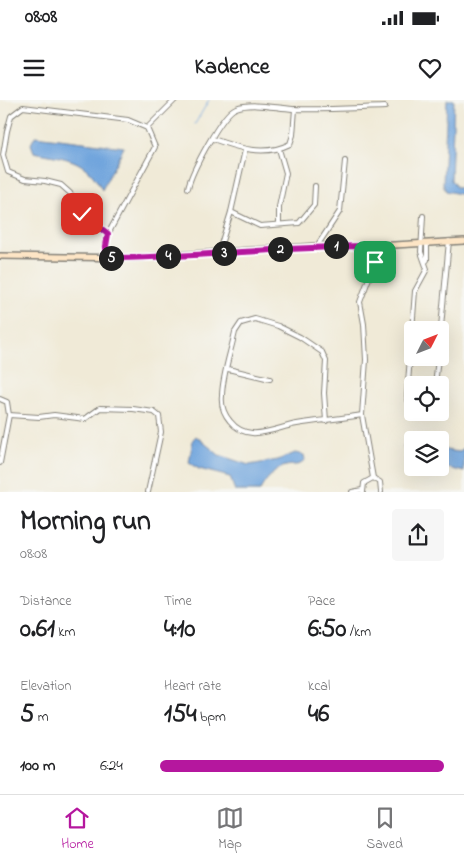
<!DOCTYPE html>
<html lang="en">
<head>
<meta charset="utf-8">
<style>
	body { margin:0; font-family:"Indie Flower",sans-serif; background:#f6f6f6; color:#202124; height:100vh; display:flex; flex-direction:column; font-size:19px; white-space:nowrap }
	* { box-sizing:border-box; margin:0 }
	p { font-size:16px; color:#757577 }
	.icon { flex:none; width:28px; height:28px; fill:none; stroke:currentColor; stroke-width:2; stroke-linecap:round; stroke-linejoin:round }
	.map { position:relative; height:392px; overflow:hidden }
	.drawer { display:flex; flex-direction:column; background:#fff; flex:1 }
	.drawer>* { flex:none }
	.needle { width:32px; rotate:48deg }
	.buttons { position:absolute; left:404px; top:221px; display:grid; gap:10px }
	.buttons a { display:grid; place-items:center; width:45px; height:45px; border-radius:5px; background:#fff; box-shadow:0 5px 20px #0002; font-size:25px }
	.pin { position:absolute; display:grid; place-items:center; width:42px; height:42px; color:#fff; margin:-21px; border-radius:10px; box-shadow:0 2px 8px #0006 }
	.km { position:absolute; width:25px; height:25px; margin:-12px; border-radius:50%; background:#222; color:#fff; font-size:14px; line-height:25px; text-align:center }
	.round { display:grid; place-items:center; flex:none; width:52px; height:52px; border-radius:5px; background:#f6f6f6 }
	.head { display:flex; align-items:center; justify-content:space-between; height:85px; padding:0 20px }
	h1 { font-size:28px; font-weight:700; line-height:38px }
	.figures { display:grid; grid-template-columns:repeat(3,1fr); gap:8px; height:85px; padding:5px 20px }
	.figures div { display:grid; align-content:center }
	.figures b { font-size:25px; font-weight:700 }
	.figures small { font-size:14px; font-weight:400 }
	.figures p { font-size:14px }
	ul { padding:0 20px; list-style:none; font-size:16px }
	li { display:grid; grid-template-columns:80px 60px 1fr; align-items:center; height:38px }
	li i { height:12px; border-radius:6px; background:#b5179e }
	.status { display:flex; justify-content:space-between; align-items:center; height:35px; padding:0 25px; background:#fff; direction:ltr }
	.status svg { height:14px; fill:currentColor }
	header { display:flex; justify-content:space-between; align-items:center; height:65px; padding:0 20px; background:#fff; font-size:22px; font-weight:700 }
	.dock { display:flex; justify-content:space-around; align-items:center; height:70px; border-top:1px solid #e0e0e0; background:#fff; font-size:14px; color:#757577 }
	.dock a { display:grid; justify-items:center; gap:2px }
	.dock .current { color:#b5179e }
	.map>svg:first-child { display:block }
	.water { fill:#71a5dd; stroke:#46607c }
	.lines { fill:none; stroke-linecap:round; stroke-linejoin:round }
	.stream { stroke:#71a5dd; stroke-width:1 }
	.street-casing { stroke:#86837a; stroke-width:6 }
	.secondary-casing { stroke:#86837a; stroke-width:8 }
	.street { stroke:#fff; stroke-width:4 }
	.secondary { stroke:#fde5c5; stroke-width:5 }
	.route-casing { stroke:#fff; stroke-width:10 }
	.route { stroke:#b5179e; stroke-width:6 }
</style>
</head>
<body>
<div class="status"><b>08:08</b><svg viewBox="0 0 49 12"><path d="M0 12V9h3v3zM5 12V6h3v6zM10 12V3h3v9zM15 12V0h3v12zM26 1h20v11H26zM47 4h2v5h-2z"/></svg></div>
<header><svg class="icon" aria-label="menu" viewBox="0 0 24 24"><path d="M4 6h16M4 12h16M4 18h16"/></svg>Kadence<svg class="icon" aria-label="heart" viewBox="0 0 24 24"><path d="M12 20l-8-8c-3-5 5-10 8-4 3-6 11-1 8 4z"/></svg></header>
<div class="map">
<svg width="464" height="392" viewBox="0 0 464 392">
	<rect width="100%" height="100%" fill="#f6f6f2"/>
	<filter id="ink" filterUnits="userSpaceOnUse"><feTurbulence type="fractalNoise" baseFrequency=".02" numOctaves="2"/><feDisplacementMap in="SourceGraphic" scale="10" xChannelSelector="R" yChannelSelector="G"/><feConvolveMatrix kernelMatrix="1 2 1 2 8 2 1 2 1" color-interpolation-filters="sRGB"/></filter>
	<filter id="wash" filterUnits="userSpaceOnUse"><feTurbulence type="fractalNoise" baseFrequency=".0096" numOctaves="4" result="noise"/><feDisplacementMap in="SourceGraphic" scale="20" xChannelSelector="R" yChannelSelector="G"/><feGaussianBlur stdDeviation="1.12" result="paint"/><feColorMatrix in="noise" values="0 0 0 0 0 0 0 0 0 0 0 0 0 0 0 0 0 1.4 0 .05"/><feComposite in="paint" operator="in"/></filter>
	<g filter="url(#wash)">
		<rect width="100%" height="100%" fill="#f0ead7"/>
		<g class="water">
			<polygon points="447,0 454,0 451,80 456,87 464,90 464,95 446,91 443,84"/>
			<path d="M35 36 124 47 102 90C85 57 66 59 34 52L31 44Z"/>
			<path d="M196 336 219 355 249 365 278 360 295 353 304 355 305 360C300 367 294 364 286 366 276 368 263 382 260 391H235L230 377 199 369 189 363 193 339Z"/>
			<polygon points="406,341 412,342 412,355 403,348"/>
			<polygon points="464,348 464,372 440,366 440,349 459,352"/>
		</g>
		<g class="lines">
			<polyline class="stream" points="195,24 209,0"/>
		</g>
	</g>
	<g filter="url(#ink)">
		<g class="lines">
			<g class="street-casing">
				<g id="street">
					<polyline points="147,28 175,0"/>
					<path d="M213 39C238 48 264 57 290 44L293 35 295 9"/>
					<path d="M188 88C191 73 222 13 236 8 253 2 275 8 293 9 323 10 354 8 385 7"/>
					<polyline points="231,112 260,126 299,123 314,105 315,86"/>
					<polyline points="279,124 279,107 286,73 279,49"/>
					<polyline points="317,146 340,111 345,61"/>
					<polyline points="218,154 231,112 245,50"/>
					<polyline points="104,158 108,134 155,47 147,28 128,20 23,7 11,16 7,31 3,55 8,72 25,79 45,81 61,85 70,93 84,116 108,134"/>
					<polyline points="425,162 427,160 427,143"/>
					<polyline points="440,238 449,141"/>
					<polyline points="228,269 270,279"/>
					<polyline points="435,285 438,258"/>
					<polyline points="0,299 7,302 9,315 0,363"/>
					<polyline points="411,309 407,296 415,191 427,169 421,152 423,116"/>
					<polyline points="9,315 39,317 54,315 85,319 100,308 133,309 154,312 159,316 161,332 148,392"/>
					<path d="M326 321 324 293 326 261 322 252 300 237 278 226 255 219 241 223 235 232C231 251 222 277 222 296 221 305 224 314 230 321 248 344 274 328 297 324 318 320 340 319 362 315"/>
					<polyline points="373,378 362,315 366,260 364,224 360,202 375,162 377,146"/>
					<polyline points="352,392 362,390"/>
					<polyline points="363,392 364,383 373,378 380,382 381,392"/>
				</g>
			</g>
			<g class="secondary-casing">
				<polyline id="secondary" points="0,156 132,158 317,146 377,146 464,141"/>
			</g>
			<use href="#street" class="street"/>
			<use href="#secondary" class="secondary"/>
		</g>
	</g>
	<g class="lines" filter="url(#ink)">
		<g class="route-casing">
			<path id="route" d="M82 114 108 134 104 158C196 158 286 146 377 146L375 162"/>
		</g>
		<use href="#route" class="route"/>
	</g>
</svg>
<div class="buttons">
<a><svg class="needle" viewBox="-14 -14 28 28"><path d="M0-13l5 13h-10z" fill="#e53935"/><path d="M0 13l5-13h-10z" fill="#757577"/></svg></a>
<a><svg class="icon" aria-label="locate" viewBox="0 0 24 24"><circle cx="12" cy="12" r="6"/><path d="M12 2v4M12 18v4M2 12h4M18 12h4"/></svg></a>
<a><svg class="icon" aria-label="layers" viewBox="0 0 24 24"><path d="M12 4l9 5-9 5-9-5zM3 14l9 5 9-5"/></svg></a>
</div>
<div class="pin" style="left:375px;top:162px;background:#1e9e55"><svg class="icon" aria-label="arrive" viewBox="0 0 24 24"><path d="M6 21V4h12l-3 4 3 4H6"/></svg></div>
<div class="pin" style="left:82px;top:114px;background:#d93025"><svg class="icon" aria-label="check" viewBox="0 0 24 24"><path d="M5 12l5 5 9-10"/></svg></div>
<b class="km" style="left:336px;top:146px">1</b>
<b class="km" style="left:280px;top:149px">2</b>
<b class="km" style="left:224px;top:153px">3</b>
<b class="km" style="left:168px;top:156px">4</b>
<b class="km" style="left:111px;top:158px">5</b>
</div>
<section class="drawer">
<div class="head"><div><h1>Morning run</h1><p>08:08</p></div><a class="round"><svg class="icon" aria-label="share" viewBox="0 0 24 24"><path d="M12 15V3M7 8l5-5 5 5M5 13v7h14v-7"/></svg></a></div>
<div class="figures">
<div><p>Distance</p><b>0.61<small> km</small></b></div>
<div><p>Time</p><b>4:10</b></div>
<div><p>Pace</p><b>6:50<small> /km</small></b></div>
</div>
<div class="figures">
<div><p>Elevation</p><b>5<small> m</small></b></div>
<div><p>Heart rate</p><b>154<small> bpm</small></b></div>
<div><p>kcal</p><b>46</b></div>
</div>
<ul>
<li><b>100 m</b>6:24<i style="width:100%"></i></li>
</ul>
</section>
<nav class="dock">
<a class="current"><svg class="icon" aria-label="home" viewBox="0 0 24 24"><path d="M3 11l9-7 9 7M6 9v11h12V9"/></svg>Home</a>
<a><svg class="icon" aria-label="map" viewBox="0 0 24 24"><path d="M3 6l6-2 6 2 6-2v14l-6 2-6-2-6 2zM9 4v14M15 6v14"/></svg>Map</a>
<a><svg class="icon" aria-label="saved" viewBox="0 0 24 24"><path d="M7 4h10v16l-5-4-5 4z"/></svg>Saved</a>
</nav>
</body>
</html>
